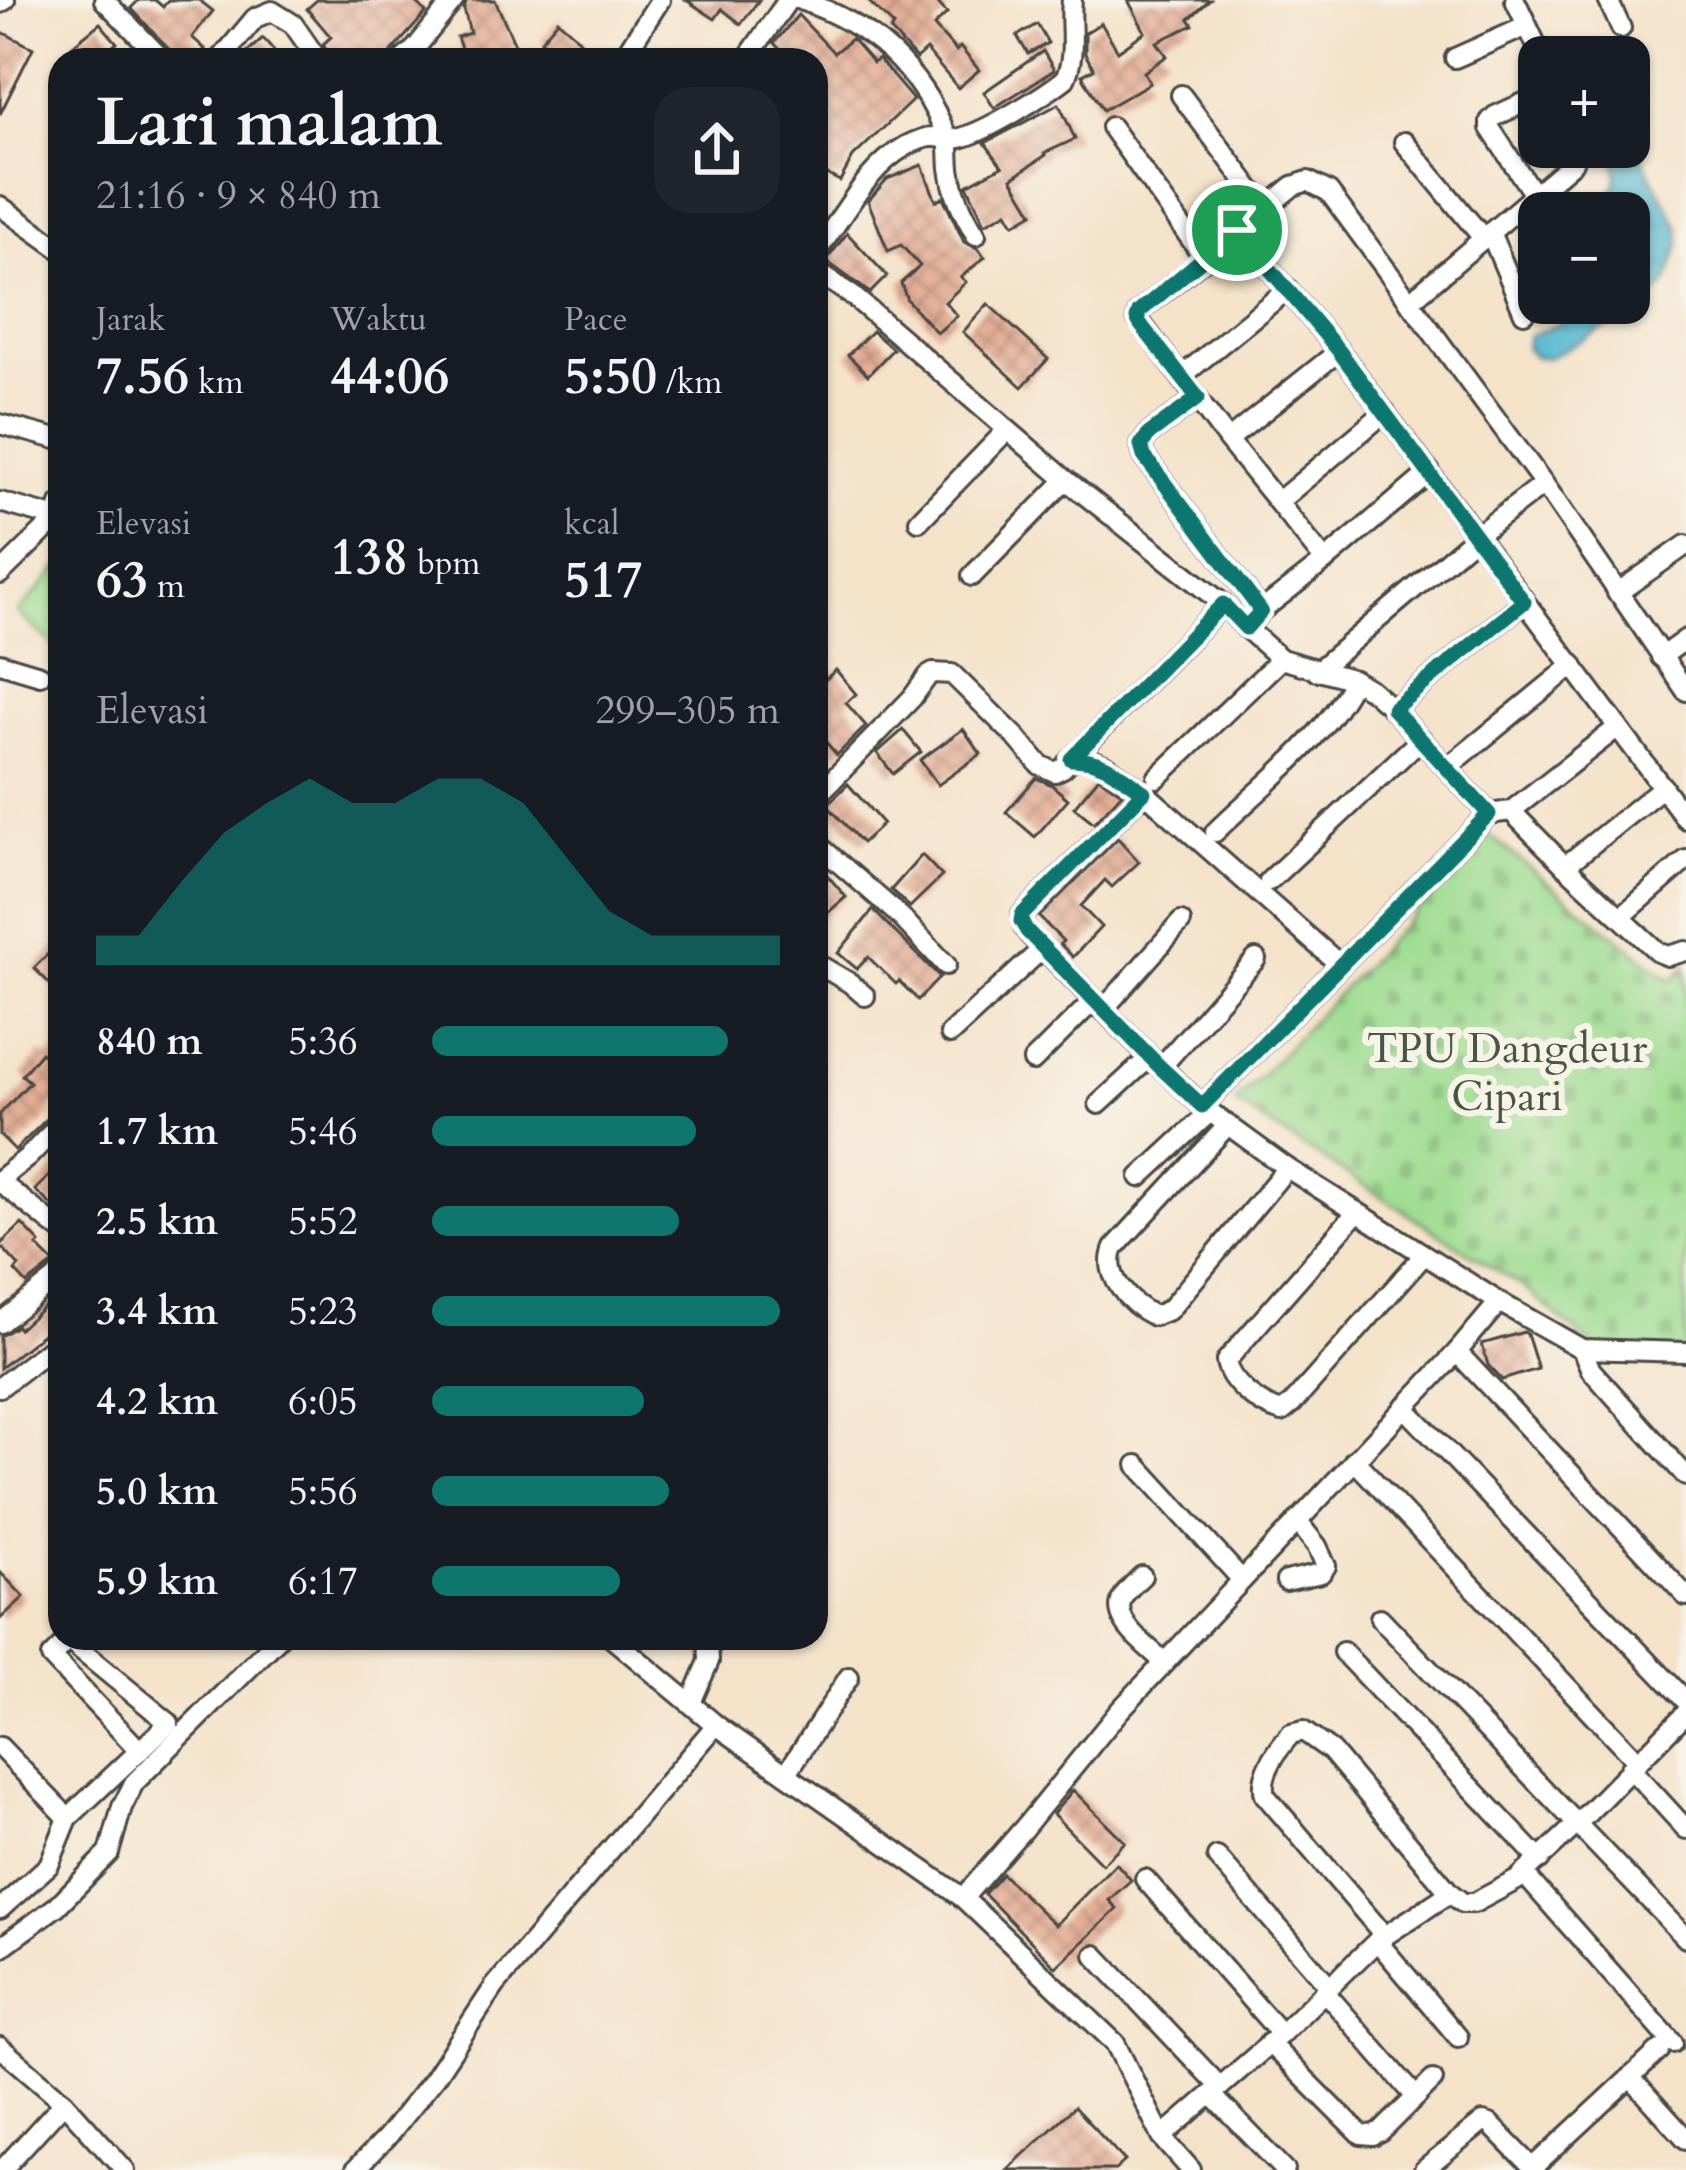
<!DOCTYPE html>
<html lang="id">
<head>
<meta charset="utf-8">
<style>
	body { margin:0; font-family:Cardo,serif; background:#20242c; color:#f1f3f6; height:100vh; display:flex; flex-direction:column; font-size:45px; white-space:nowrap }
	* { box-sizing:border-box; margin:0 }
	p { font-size:39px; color:#9ea1a6 }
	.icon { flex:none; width:66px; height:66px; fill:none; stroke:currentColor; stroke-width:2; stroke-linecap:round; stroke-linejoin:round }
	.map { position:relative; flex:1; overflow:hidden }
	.drawer { position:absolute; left:48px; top:48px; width:780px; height:1602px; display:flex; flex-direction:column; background:#171b24; border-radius:36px; box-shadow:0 3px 9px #0004 }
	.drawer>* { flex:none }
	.fabs { position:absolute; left:1518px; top:36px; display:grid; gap:24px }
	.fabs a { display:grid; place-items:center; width:132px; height:132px; border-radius:24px; background:#171b24; box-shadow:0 3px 9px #0004; font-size:60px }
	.pin { position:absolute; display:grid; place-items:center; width:102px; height:102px; color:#fff; margin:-51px; border:6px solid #fff; border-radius:50%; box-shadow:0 3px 12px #0007 }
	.round { display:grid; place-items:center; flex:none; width:126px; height:126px; border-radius:36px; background:#20242c }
	.summary { display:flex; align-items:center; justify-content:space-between; height:204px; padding:0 48px }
	h1 { font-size:66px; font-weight:600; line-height:90px }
	.figures { display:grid; grid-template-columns:repeat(3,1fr); gap:18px; height:204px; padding:12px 48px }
	.figures div { display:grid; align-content:center }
	.figures b { font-size:51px; font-weight:600 }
	.figures small { font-size:33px; font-weight:400 }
	.figures p { font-size:33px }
	.chart { height:336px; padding:24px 48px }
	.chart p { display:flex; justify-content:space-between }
	.chart svg { width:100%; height:216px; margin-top:12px; fill:#0f766e; opacity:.7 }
	ul { padding:0 48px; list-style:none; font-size:39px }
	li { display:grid; grid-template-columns:192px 144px 1fr; align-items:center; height:90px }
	li i { height:30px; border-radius:15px; background:#0f766e }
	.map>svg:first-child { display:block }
	.cemetery { fill:url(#cemetery-stones); stroke:#64845e; stroke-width:3 }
	.pitch { fill:#9edc91; stroke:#64845e; stroke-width:3 }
	.water { fill:url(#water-ripples); stroke:#3c6f7c; stroke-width:3 }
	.building { fill:url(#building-cross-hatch) }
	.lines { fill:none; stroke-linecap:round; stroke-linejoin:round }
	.minor-casing { stroke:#494643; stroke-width:24 }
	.minor { stroke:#fff; stroke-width:18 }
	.route-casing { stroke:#fff; stroke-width:24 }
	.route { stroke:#0f766e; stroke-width:15 }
	.labels { text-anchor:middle; stroke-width:12; stroke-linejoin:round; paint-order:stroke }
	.park-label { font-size:42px; fill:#485744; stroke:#f7f3e8 }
</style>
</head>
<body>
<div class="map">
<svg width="1686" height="2170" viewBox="0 0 1686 2170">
	<defs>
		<pattern id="cemetery-stones" width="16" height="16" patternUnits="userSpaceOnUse" patternTransform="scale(3)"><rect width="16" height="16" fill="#9edc91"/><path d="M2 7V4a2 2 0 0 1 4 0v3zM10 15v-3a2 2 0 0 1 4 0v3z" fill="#88bd7d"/></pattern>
		<pattern id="water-ripples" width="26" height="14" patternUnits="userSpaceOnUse" patternTransform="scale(3)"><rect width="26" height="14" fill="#4eb3cd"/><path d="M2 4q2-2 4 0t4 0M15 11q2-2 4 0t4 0" fill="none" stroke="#4192a7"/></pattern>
		<pattern id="building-cross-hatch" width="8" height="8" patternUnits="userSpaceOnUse" patternTransform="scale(3)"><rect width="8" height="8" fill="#e4ae96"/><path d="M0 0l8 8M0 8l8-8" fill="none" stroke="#b98e7b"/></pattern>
	</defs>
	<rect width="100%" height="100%" fill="#f7f3e8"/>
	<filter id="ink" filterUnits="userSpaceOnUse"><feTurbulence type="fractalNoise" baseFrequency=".00833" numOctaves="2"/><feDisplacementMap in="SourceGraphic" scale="24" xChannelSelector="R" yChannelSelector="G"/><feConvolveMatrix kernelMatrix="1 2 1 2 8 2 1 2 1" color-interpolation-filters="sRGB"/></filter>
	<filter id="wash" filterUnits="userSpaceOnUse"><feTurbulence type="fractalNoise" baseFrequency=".004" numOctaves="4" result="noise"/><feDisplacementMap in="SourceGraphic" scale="48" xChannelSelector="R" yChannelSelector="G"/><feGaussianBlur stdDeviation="2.7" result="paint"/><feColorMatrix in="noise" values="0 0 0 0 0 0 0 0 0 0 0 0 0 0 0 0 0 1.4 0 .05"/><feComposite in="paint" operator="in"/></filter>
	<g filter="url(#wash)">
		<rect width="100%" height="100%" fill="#f4e2c9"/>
		<polygon class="cemetery" points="1488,835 1672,981 1686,966 1686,1351 1596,1348 1523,1287 1235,1103"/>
		<polygon class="pitch" points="60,566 60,651 18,613"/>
		<path class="water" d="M1629 123 1646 166 1679 227 1680 244 1667 283 1646 306 1548 358 1535 357 1526 348 1528 336 1564 322 1559 303H1629V213H1591C1616 190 1625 180 1609 147H1629Z"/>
		<g id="blocks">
			<g class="building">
				<polygon points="139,0 155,0 163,7 168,0 199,0 213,11 192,37 205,49 196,60 179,60 176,57 131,8"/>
				<polygon points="317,0 414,0 426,13 392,51 389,60 331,60 323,44 331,37 307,9"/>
				<polygon points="467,0 495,0 522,60 465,60 457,37 470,33 464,9"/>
				<polygon points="686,0 759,0 741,24 722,9 715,19"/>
				<polygon points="867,0 935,0 947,13 934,26 956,51 960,47 979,70 958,88 926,50 916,59 890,30 894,26"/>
				<polygon points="1128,0 1210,0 1189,19 1193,25 1157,42 1167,56 1144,72 1150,83 1103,110 1082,75 1094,69 1085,54 1085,33 1101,23 1118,51 1145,32"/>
				<polygon points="798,15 834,53 851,39 854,41 873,63 878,59 880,61 913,100 853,157 840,181 816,169 816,60 790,60 774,43"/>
				<polygon points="558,20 575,35 595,60 563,60 541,40"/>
				<polygon points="100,23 117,43 95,60 86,60 73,45"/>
				<polygon points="1037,24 1048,43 1028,54 1017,36"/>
				<polygon points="0,31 33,48 0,114"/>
				<polygon points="263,38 282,60 238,60"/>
				<polygon points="1043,51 1054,70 994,108 984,92"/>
				<polygon points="1059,104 1075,139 1045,153 1046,155 1012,178 1033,213 1014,224 1007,212 985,224 967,185 1002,166 985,143"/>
				<polygon points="922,165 936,201 943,197 964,242 977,248 985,257 961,277 966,282 945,302 957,316 937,333 907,300 901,283 920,266 901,245 888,251 868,201 887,179"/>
				<polygon points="847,233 887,276 870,293 826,261"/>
				<polygon points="988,304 1048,359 1022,387 963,332"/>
				<polygon points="872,331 893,349 868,375 848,355"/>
				<polygon points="836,670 856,694 846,703 866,726 837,755 820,735 824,732 816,723 816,688"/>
				<polygon points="963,729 981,754 938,785 920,760"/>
				<polygon points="903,730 921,752 893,774 877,753"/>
				<polygon points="1099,777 1122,793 1094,823 1074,807"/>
				<polygon points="1036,778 1052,785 1068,799 1035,837 1006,812"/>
				<polygon points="848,784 883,824 862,843 827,805"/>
				<polygon points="1118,838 1139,862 1112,887 1105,880 1081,906 1101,927 1073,957 1060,944 1063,941 1039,917"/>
				<polygon points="922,855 942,876 910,907 891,890"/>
				<polygon points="816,862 846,897 816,923"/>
				<polygon points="873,910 940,977 918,1000 899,981 896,984 868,957 857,969 838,953"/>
				<polygon points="60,942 60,994 34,968"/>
				<polygon points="60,1044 60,1097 49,1110 53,1113 15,1150 0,1135 0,1114 30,1082 22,1075 41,1052 49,1058"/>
				<polygon points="60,1165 60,1213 35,1190"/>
				<polygon points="22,1224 40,1243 37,1246 54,1263 27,1284 15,1271 19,1266 0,1245"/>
				<polygon points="60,1292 60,1328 45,1335 44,1333 0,1368 0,1336 17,1326 19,1329"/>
				<polygon points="1524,1332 1527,1334 1538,1369 1502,1380 1488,1365 1482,1344"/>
				<polygon points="0,1572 24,1597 0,1619"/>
				<polygon points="1073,1790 1125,1842 1102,1864 1053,1814"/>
				<polygon points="1116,1863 1131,1880 1109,1900 1117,1909 1056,1967 984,1894 1002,1874 1055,1925"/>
				<polygon points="1074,2107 1125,2161 1115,2170 1007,2170"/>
			</g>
		</g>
	</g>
	<g filter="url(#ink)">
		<use href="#blocks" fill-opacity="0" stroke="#494643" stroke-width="3"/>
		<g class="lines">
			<g class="minor-casing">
				<g id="minor">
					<polyline points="104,0 163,60"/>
					<path d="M800 0C869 23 920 68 947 137 951 150 948 161 951 174 954 195 965 217 976 235"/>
					<polyline points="1515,0 1542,57"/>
					<polyline points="1608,0 1621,28"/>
					<polyline points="0,3 5,0"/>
					<polyline points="1455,58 1527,26"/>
					<polyline points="220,60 255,18 272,11 293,24 318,60"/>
					<polyline points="402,60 415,49 454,0"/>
					<polyline points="626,60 626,53 660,0"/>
					<polyline points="746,60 788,0"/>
					<polyline points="1181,95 1266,209"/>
					<polyline points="1111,127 1205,259"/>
					<polyline points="1404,142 1483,238"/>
					<polyline points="1534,195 1490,128 1490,121 1495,116 1539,96"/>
					<polyline points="0,206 60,249"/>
					<polyline points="1237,230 1339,351 1686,819"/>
					<polyline points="1490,232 1524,313"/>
					<path d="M816 252C844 217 865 169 906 146 912 143 924 137 932 137 941 136 950 141 960 138 986 132 1043 96 1065 79 1077 54 1069 26 1072 0"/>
					<polyline points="816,271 854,297 1066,480 1223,604 1246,628"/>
					<polyline points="1409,302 1573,162 1577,147"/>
					<polyline points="1182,376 1288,289"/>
					<polyline points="1198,398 1149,434 1141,445 1144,456 1261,611"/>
					<polyline points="0,424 60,440"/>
					<polyline points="1228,440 1339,351"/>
					<polyline points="1430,472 1325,561 1261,611 1246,628 1281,659 1354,680 1371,690 1393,709 1489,814"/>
					<polyline points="0,502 57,518"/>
					<polyline points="1278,502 1385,412"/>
					<polyline points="919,521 1007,430"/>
					<polyline points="1325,561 1228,440 1137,318 1139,312 1293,186 1308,181 1329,192 1544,484 1686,691"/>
					<polyline points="0,574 57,518 60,504"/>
					<polyline points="972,576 1066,480"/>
					<polyline points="1617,593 1686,545"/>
					<polyline points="1661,657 1686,639"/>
					<polyline points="0,663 40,675"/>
					<polyline points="1317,671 1477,535 1544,484"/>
					<polyline points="1393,709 1524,602"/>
					<polyline points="1071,759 1090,759 1107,766 1144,792 1339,964"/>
					<polyline points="1448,767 1573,665"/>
					<polyline points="1157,778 1281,659"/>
					<path d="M1144 792 1022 915C1020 929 1034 939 1043 948L1150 1057 1202 1106 1287 1168 1357 1212 1499 1302 1582 1349 1686 1352"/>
					<polyline points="816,797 912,698 928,676 933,673 952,674 1015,736 1040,765 1055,772 1063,768 1223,604"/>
					<polyline points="1511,811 1618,727"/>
					<path d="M1215 832C1262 786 1324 739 1354 680"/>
					<polyline points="816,843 900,916 946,965"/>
					<polyline points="1565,866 1663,787"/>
					<polyline points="1269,881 1421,739"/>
					<polyline points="1622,916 1686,860"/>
					<polyline points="816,963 850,983 865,996"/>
					<polyline points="1103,1010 1181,922"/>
					<polyline points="950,1034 1043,948"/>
					<polyline points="1033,1061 1094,1000"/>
					<polyline points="1161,1067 1256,959"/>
					<polyline points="1099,1104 1150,1057"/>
					<polyline points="1202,1106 1489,814 1511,811 1565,866 1658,952 1668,956 1686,951"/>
					<path d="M1227 1126 1114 1248C1102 1276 1130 1304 1154 1316L1169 1310 1287 1168"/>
					<polyline points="1140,1177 1210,1112"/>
					<polyline points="0,1179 28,1157 60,1124"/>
					<polyline points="0,1182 60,1230"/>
					<path d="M1357 1212 1226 1361C1229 1383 1260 1406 1282 1412L1292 1404 1424 1255"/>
					<polyline points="0,1323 60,1275"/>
					<polyline points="1582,1349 1591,1370 1686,1476"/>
					<polyline points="1457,1352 1686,1596"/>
					<polyline points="0,1387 60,1341"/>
					<polyline points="1404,1407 1686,1701"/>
					<polyline points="1354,1460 1637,1761"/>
					<polyline points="1137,1465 1242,1580"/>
					<path d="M1142 1576C1136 1582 1126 1590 1122 1599 1111 1622 1150 1648 1164 1662"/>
					<polyline points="1286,1581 1321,1573 1326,1566 1317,1546 1297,1521"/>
					<polyline points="1380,1618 1686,1938"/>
					<polyline points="612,1638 716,1725 963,1898 1115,2043 1162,2137 1191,2170"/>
					<polyline points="1343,1652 1540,1860"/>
					<polyline points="691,1703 709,1661 708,1638"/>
					<polyline points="0,1747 68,1818"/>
					<polyline points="1630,1768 1686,1829"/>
					<polyline points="787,1773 849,1677"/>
					<polyline points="1217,1857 1330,1987"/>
					<polyline points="1524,1874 1673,2043"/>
					<polyline points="1145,1879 1281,2034"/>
					<polyline points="963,1898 1024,1828 1120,1710 1457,1352 1499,1302"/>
					<polyline points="0,1909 49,1865 68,1818 169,1723 68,1640 51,1657 140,1751"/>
					<path d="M1384 1935 1265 1795C1259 1775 1278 1749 1291 1734L1303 1731 1331 1751 1450 1893"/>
					<polyline points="1377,1941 1458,2037"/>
					<polyline points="0,1948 57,1906 109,1853 122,1807 134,1783 279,1638"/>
					<polyline points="1095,1955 1220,2087"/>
					<polyline points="1325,1992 1416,2097"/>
					<polyline points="1269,2043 1361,2135 1373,2136 1381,2132 1433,2080"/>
					<polyline points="0,2047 64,2102 2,2170"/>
					<polyline points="1630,2077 1686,2139"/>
					<polyline points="1212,2095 1285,2170"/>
					<polyline points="64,2102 125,2170"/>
					<polyline points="1162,2137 1281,2034 1377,1941 1450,1893 1463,1903 1474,1903 1517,1880 1577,1824 1686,1713"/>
					<polyline points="1533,2168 1660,2050"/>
					<polyline points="355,2170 386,2138 434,2078 495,1986 716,1725"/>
					<polyline points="1424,2170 1483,2122 1490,2124 1535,2170"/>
				</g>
			</g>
			<use href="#minor" class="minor"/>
		</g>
	</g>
	<g class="lines" filter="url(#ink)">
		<g class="route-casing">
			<path id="route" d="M1237 230 1339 351 1524 602 1393 709 1489 814 1202 1106 1160 1067 1027 931 1021 921 1022 915 1144 792C1118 774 1103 759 1071 759L1223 604 1246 628 1261 611 1144 456 1141 445 1149 434 1198 398 1141 325 1137 318 1139 312Z"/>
		</g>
		<use href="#route" class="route"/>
	</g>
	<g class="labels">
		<g class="park-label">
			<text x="1507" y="1062">TPU Dangdeur<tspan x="1507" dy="48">Cipari</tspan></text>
		</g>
	</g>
</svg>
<div class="fabs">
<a>+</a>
<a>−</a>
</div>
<div class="pin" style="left:1237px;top:230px;background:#1e9e55"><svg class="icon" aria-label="arrive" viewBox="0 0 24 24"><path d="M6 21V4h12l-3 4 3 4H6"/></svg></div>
<section class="drawer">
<div class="summary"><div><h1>Lari malam</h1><p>21:16 · 9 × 840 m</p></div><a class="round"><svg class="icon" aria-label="share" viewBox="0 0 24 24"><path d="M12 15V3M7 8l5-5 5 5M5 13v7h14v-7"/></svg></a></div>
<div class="figures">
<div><p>Jarak</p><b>7.56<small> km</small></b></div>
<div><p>Waktu</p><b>44:06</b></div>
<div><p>Pace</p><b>5:50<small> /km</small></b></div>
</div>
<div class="figures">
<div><p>Elevasi</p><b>63<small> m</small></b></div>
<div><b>138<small> bpm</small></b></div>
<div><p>kcal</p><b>517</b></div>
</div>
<div class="chart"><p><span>Elevasi</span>299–305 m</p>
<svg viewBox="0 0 160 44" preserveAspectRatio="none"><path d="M0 44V38L10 38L20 27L30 17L40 11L50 6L60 11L70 11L80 6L90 6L100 11L110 22L120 33L130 38L140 38L150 38L160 38V44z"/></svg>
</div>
<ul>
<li><b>840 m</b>5:36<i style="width:85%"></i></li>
<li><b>1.7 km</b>5:46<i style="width:76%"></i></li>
<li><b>2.5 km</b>5:52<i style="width:71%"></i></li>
<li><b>3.4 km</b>5:23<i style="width:100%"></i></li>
<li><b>4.2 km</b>6:05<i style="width:61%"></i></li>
<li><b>5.0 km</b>5:56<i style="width:68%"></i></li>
<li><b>5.9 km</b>6:17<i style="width:54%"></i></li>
</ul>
</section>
</div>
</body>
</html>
